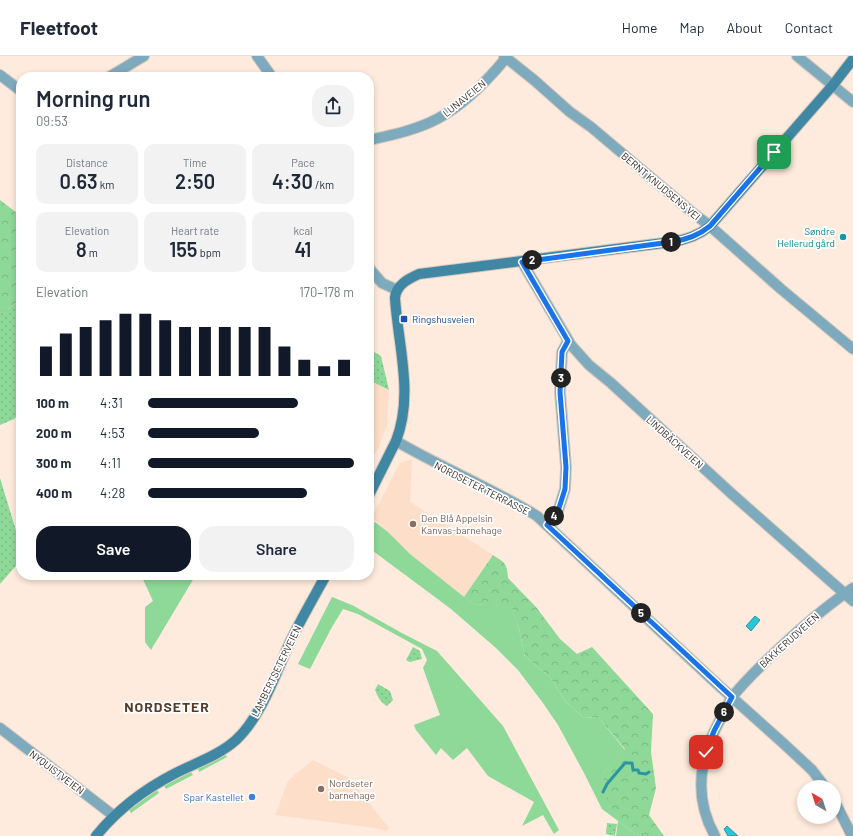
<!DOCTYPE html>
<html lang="en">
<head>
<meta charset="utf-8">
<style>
	body { margin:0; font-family:Barlow,sans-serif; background:#f2f2f3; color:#1f2937; height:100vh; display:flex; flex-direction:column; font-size:15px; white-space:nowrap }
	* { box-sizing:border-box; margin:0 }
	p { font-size:13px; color:#747a83 }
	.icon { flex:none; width:22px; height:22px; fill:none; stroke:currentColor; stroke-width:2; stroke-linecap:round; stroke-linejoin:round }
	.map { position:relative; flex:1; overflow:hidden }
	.side { position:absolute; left:16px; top:16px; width:358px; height:508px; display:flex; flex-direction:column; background:#fff; border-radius:16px; box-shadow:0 2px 6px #0003 }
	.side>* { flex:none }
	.needle { width:26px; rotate:321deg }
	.controls { position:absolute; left:797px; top:724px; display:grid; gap:8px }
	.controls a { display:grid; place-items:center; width:44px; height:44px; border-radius:50%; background:#fff; box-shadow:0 2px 6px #0003; font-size:20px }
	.pin { position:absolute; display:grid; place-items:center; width:34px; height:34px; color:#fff; margin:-17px; border-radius:8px; box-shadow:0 2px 6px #0006 }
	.km { position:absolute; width:20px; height:20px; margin:-10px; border-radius:50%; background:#222; color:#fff; font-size:11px; line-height:20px; text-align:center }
	.round { display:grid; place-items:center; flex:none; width:42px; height:42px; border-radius:16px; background:#f2f2f3 }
	.headline { display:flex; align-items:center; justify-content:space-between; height:68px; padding:0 20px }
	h1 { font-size:22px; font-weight:600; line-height:30px }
	.metrics { display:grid; grid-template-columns:repeat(3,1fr); gap:6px; height:68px; padding:4px 20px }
	.metrics div { display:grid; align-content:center; border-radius:10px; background:#f2f2f3; text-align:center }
	.metrics b { font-size:20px; font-weight:600 }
	.metrics small { font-size:11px; font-weight:400 }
	.metrics p { font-size:11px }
	.chart { height:112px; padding:8px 20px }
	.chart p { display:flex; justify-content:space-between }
	.chart svg { width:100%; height:72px; margin-top:4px; stroke:#111827; stroke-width:6 }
	.button { display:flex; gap:8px; margin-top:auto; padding:8px 20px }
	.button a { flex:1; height:46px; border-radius:16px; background:#111827; color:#fff; font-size:16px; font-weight:600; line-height:46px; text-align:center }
	.button a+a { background:#f2f2f3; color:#1f2937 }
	ul { padding:0 20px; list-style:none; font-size:13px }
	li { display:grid; grid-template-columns:64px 48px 1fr; align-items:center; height:30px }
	li i { height:10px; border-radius:5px; background:#111827 }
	header { display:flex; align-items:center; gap:24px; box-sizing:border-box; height:56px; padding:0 20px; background:#fff; border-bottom:1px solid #e0e1e3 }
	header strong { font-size:19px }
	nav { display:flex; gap:22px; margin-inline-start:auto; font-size:14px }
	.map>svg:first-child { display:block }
	.built { fill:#fddec8 }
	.grass { fill:#8ed898 }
	.forest { fill:url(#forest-crowns) }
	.park { fill:url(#park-dots) }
	.water { fill:#28c6d7; stroke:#2b96a0 }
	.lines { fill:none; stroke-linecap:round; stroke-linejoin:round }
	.stream { stroke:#2b96a0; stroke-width:3 }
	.minor-casing { stroke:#d9c8bb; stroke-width:12 }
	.tertiary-casing { stroke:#d9c8bb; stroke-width:12 }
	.secondary-casing { stroke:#d9c8bb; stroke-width:12 }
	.minor { stroke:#7eaabd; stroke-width:10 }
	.tertiary { stroke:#7eaabd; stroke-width:10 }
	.secondary { stroke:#4087a4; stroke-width:10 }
	.route-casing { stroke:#fff; stroke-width:8 }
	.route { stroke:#1a73e8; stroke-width:5 }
	.culture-dot { fill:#0f9aa8; stroke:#fff; stroke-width:1.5 }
	.transit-dot { fill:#1a4fb4; stroke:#fff; stroke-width:1.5 }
	.education-dot { fill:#8d6e63; stroke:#fff; stroke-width:1.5 }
	.shop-dot { fill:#3f7fe0; stroke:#fff; stroke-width:1.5 }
	.labels { text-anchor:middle; stroke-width:3.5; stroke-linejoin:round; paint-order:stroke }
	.street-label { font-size:10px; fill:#33271e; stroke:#fff }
	.culture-label { font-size:10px; fill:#0d838f; stroke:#fff; text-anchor:end }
	.transit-label { font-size:10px; fill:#164399; stroke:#fff; text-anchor:start }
	.education-label { font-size:10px; fill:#785e54; stroke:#fff; text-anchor:start }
	.shop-label { font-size:10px; fill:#366cbe; stroke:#fff; text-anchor:end }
	.district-label { font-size:14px; font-weight:bold; letter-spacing:1px; fill:#563c29; stroke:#fff }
</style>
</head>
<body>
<header>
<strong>Fleetfoot</strong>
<nav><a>Home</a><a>Map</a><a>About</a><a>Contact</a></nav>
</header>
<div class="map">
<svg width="853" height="780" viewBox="0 0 853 780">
	<defs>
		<pattern id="forest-crowns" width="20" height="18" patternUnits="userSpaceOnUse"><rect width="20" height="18" fill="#8ed898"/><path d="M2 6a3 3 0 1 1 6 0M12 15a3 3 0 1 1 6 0" fill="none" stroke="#7bb983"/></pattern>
		<pattern id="park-dots" width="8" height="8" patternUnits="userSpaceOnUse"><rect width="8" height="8" fill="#8ed898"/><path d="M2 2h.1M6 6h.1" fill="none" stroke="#7bb983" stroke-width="1.8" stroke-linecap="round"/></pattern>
	</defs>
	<rect width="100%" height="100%" fill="#feebdd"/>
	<g class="built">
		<polygon points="369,324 389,334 387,369 379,391 371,405 369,404"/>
		<polygon points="412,403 410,446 493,499 464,541 410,498 372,461 400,407"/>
		<polygon points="313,704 349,722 389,772 386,775 375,772 275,759 288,725 293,720"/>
	</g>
	<g class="grass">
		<polygon points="375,466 388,476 410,498 473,548 512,550 519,573 525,601 549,620 565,645 583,661 599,662 625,694 603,717 618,765 638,780 616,780 618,765 602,753 584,717 558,669 543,647 518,614 496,592 451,553 369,492 369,472"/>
		<polygon points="141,519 189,519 194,522 151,594 145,586 145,551 153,545"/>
		<polygon points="332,541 352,549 400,576 437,595 503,670 559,774 554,778 543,759 522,770 534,746 488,720 467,692 453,704 441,692 436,699 416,674 414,669 440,659 423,612 427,604 422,593 358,558 343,553 332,571 310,613 298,608"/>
		<polygon points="226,699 227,701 199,716 198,712"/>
		<polygon points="191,716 193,719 166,733 164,730"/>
		<polygon points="157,734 159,737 131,757 129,754"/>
	</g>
	<g class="forest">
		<polygon points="0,144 21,160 21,244 0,258"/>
		<path d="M493 499C505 507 507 507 508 522L536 551 560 583 577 598 592 591 653 658 651 696 656 732 649 759 664 780H638L618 765 605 738 603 717 625 693 599 662 583 661 565 645 549 620 525 601 519 573 512 551 473 548 464 541Z"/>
	</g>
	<g class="park">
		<polygon points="21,244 21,356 14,363 0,369 0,258"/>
		<polygon points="369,293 381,300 389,334 369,324"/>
		<polygon points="0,422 21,491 21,504 0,528"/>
		<polygon points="413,591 420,595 422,603 410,606 406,604"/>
		<path d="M378 628 390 635 393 644 387 650C380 646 378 641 375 634Z"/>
		<polygon points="607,767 617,768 615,780 606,778"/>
	</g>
	<g class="water">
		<polygon points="755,560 760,564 751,575 746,570"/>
		<polygon points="727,770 738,780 728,780 724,773"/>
	</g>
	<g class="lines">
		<polyline class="stream" points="603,736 607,728 625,707 632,707 633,714 638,714 639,717 646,718 649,716"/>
		<g class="minor-casing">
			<g id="minor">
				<polyline points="257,0 272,21"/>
				<polyline points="504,0 534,24 570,56 591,71 693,157 710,170 781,233 853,293"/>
				<polyline points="0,19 21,35"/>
				<polyline points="109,21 144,0"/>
				<path d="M369 84C392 79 416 74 437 63 464 49 487 25 506 2"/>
				<polyline points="522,206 571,289 589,309 611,327 732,438 853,545"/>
				<polyline points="369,212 382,227 397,234"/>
				<path d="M396 385C442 412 492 432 537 460L716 627 783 687 812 714 825 731"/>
				<polyline points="547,469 559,452 565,433 566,411 560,336 562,296 568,285"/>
				<polyline points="0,672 114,760"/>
				<polyline points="834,744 852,780"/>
				<path d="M715 780C693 741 699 702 720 664 724 656 728 647 733 640 749 620 768 603 786 586 808 566 829 548 853 532"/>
			</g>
		</g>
		<g class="tertiary-casing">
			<polyline id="tertiary" points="797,0 853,46"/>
		</g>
		<g class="secondary-casing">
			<g id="secondary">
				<path d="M369 439 396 385C414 339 398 289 395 242 396 229 408 223 419 218L671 186C686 184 698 180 710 170L833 29 853 3"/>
				<path d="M96 780C117 754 145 733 174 718 195 707 218 700 236 684 261 661 276 617 290 586 301 563 314 541 326 519"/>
			</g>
		</g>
		<use href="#minor" class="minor"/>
		<use href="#tertiary" class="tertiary"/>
		<use href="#secondary" class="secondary"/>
	</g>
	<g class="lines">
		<g class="route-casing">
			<path id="route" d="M706 696 714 675 732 641 547 469 559 452 565 433 566 411 560 336 562 296 568 285 522 206 671 186C686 184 698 180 710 170L774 96"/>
		</g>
		<use href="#route" class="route"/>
	</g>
	<circle class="culture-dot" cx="843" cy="181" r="4"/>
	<rect class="transit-dot" x="400" y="259" width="8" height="8" rx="2"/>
	<g class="education-dot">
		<circle cx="413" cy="468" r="4"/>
		<circle cx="321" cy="733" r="4"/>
	</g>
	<circle class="shop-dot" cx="252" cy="741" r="4"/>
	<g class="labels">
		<g class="street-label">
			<text transform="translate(464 42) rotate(-39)" y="4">LUNAVEIEN</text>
			<text transform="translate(661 130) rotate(40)" y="4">BERNT KNUDSENS VEI</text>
			<text transform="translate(675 386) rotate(42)" y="4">LINDBÄCKVEIEN</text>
			<text transform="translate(482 432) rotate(27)" y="4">NORDSETER TERRASSE</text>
			<text transform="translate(789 584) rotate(-42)" y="4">BAKKERUDVEIEN</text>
			<text transform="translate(276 615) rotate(-64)" y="4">LAMBERTSETERVEIEN</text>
			<text transform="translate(57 716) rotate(37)" y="4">NYQUISTVEIEN</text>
		</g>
		<g class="culture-label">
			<text x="835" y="179">Søndre<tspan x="835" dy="12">Hellerud gård</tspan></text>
		</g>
		<g class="transit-label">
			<text x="412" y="267">Ringshusveien</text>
		</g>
		<g class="education-label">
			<text x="421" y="466">Den Blå Appelsin<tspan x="421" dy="12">Kanvas-barnehage</tspan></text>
			<text x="329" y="731">Nordseter<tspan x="329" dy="12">barnehage</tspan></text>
		</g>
		<g class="shop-label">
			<text x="244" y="745">Spar Kastellet</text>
		</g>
		<g class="district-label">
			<text x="167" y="656">NORDSETER</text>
		</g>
	</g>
</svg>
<div class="controls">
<a><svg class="needle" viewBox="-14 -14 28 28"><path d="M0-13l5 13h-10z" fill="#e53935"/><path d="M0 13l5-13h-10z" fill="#747a83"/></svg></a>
</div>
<div class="pin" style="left:774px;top:96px;background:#1e9e55"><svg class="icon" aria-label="arrive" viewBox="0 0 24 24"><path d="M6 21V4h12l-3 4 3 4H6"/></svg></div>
<div class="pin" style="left:706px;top:696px;background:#d93025"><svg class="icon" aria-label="check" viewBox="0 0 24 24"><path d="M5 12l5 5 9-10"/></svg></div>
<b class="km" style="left:671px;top:186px">1</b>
<b class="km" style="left:532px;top:204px">2</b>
<b class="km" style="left:561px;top:322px">3</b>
<b class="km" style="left:554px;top:460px">4</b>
<b class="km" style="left:641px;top:557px">5</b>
<b class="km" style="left:724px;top:656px">6</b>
<section class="side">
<div class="headline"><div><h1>Morning run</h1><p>09:53</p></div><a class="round"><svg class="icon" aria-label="share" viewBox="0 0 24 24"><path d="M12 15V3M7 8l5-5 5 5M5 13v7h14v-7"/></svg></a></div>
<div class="metrics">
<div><p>Distance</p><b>0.63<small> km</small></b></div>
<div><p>Time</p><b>2:50</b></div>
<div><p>Pace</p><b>4:30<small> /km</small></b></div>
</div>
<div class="metrics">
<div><p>Elevation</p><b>8<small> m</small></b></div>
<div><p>Heart rate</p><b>155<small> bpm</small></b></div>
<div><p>kcal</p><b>41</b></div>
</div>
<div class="chart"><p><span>Elevation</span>170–178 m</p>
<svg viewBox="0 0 160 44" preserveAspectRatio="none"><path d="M5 44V26M15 44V18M25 44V14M35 44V10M45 44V6M55 44V6M65 44V10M75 44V14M85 44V14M95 44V14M105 44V14M115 44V14M125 44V26M135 44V34M145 44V38M155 44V34"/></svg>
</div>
<ul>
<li><b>100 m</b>4:31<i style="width:73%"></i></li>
<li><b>200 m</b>4:53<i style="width:54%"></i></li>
<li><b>300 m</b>4:11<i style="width:100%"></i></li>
<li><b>400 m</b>4:28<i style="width:77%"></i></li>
</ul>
<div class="button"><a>Save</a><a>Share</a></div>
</section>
</div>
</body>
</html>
